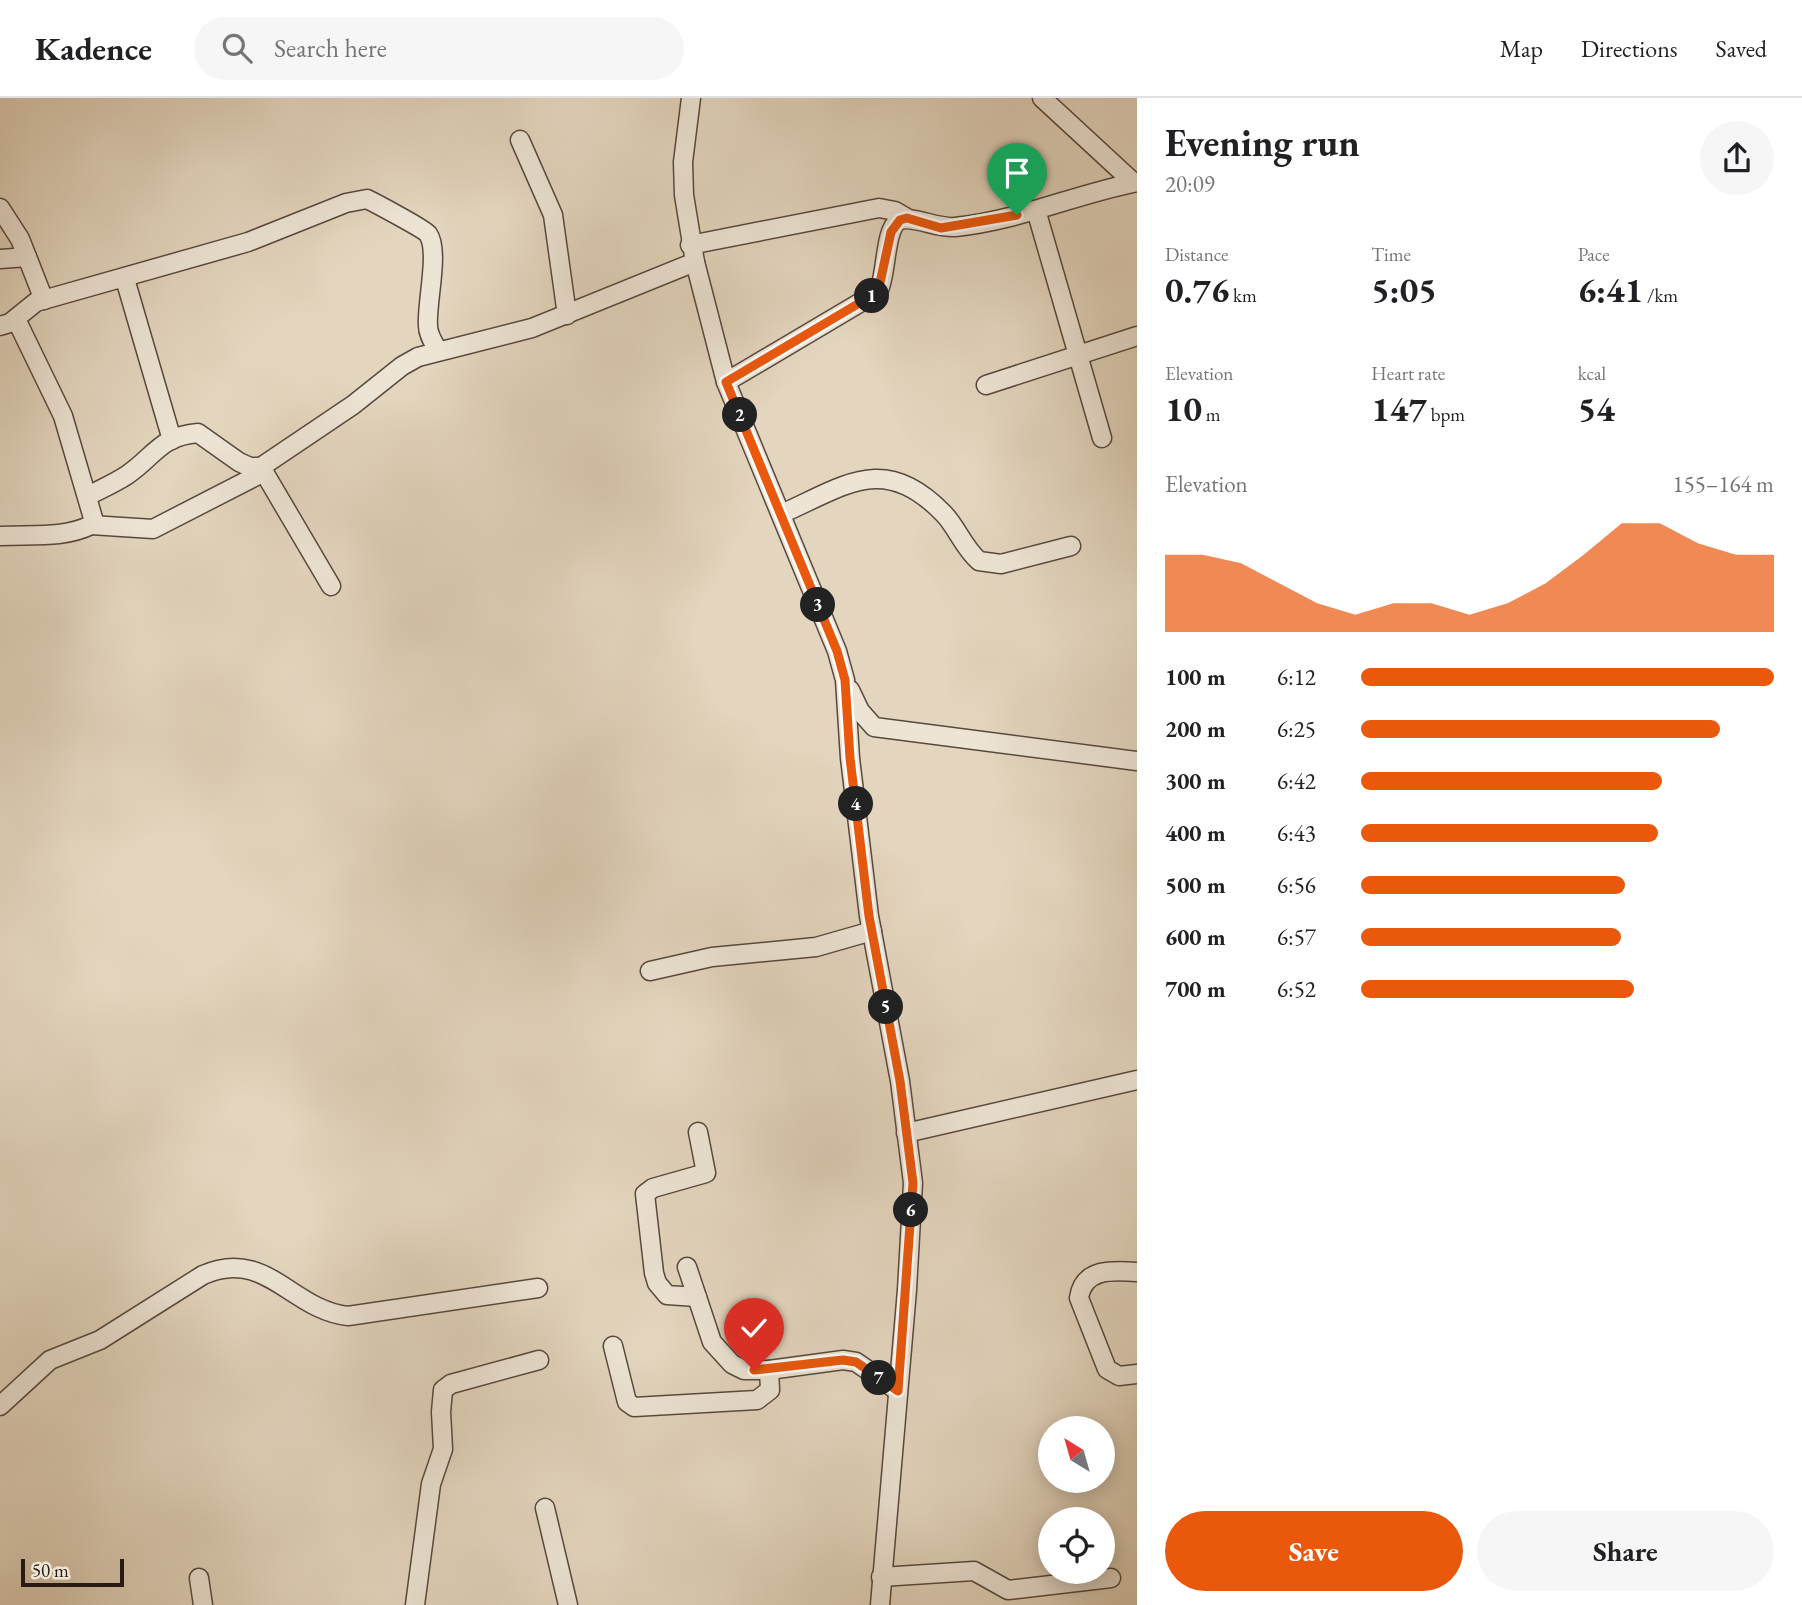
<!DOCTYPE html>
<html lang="en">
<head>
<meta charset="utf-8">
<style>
	body { margin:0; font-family:"EB Garamond",serif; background:#f6f6f6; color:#202124; height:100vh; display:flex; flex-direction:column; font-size:26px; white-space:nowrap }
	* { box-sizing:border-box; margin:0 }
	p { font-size:23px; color:#757577 }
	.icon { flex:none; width:38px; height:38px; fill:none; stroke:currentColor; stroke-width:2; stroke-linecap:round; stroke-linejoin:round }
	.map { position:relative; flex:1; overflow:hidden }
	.sheet { display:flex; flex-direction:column; background:#fff; width:665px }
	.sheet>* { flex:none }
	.needle { width:46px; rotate:323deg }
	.fabs { position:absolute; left:1038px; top:1318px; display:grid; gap:14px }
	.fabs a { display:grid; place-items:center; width:77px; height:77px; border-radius:50%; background:#fff; box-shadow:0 4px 18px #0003; font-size:35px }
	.scale { position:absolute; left:21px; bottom:18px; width:103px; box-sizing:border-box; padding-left:7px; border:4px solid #291a14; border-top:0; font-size:19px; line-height:24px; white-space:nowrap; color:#291a14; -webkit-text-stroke:5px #ede4d5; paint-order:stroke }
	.pin { position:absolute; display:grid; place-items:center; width:60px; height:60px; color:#fff; margin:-72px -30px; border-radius:50% 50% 50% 0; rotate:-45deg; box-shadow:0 0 7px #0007 }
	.pin .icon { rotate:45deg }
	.km { position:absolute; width:35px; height:35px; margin:-18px; border-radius:50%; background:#222; color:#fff; font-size:19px; line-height:35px; text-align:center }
	.round { display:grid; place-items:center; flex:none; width:74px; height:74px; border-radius:37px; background:#f6f6f6 }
	.summary { display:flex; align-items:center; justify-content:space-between; height:119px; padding:0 28px }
	h1 { font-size:38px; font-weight:700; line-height:52px }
	.figures { display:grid; grid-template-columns:repeat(3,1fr); gap:10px; height:119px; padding:7px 28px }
	.figures div { display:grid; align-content:center }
	.figures b { font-size:35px; font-weight:700 }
	.figures small { font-size:19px; font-weight:400 }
	.figures p { font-size:19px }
	.chart { height:196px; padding:14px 28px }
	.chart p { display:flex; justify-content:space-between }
	.chart svg { width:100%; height:126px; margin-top:7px; fill:#ea580c; opacity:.7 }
	.button { display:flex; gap:14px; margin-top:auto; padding:14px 28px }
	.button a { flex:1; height:80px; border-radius:42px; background:#ea580c; color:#fff; font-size:28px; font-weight:700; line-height:80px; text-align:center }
	.button a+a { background:#f6f6f6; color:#202124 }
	ul { padding:0 28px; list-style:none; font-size:23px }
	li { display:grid; grid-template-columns:112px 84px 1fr; align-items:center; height:52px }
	li i { height:18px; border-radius:9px; background:#ea580c }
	header { display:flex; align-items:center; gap:42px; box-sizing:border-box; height:98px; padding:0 35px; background:#fff; border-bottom:2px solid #e0e0e0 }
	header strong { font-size:33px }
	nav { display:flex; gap:38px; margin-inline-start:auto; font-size:24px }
	.search { width:490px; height:63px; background:#f6f6f6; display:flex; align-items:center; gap:18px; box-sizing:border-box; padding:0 24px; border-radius:38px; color:#757577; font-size:26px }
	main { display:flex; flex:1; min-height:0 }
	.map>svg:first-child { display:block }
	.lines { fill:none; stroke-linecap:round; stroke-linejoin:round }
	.minor-casing { stroke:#58493e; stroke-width:21 }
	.minor { stroke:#ede4d5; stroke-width:18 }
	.route-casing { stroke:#fff; stroke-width:14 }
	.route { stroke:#ea580c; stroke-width:9 }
</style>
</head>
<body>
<header>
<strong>Kadence</strong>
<div class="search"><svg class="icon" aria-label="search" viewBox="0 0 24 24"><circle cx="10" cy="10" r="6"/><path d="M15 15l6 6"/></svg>Search here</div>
<nav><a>Map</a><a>Directions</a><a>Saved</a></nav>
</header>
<main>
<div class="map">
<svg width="1137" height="1507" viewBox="0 0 1137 1507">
	<rect width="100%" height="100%" fill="#e3d5be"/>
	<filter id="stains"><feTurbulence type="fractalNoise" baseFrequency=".00286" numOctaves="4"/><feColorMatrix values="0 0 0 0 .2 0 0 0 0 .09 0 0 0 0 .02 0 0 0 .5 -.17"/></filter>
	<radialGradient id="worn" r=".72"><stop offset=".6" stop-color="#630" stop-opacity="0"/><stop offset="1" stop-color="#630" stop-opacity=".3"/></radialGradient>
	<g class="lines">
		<g class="minor-casing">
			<g id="minor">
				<polyline points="691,0 683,64 684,97 695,164 726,284 837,553 845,582 850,660 869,818 900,983 913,1085 907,1192 880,1507"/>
				<polyline points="1042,0 1133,84"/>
				<polyline points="520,42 553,117 567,217"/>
				<polyline points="0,110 20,141 44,202"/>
				<polyline points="1036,112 1102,340"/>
				<polyline points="690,147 879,110 895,113 907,120"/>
				<polyline points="0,161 27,159"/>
				<polyline points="125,181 172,342"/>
				<path d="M0 228 10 225 36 204 248 144 346 105 367 101C377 106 424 131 428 136 440 153 426 206 428 228 428 237 434 245 438 253"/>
				<path d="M726 284 878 194C887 178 884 133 898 123 910 116 938 131 955 129 1017 123 1076 96 1137 84"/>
				<polyline points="986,287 1137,238"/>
				<polyline points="261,369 331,488"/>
				<path d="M88 398C101 391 115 385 127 377 154 359 160 338 198 335L239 364 250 369H261L353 307 402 268 418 259 532 230 695 164"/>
				<path d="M781 416C845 388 884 354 943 415 957 429 963 449 979 463L1001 466 1071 448"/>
				<polyline points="91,427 153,431 264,374"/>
				<path d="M0 438C30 436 63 441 91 427L93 420 63 318 16 221"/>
				<polyline points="850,592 860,613 874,629 1137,663"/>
				<polyline points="650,873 712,859 816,849 872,833"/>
				<polyline points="906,1035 1137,982"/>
				<polyline points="687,1169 712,1244 732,1266 744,1272 769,1272 843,1262 856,1264 898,1293"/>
				<path d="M1137 1174C1113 1172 1083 1170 1079 1200L1107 1271 1119 1278 1137 1276"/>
				<polyline points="697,1199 667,1197 657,1185 654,1175 645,1096 653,1090 706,1075 698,1034"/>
				<polyline points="613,1248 627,1304 634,1309 757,1302 770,1292 769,1272"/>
				<path d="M0 1308 50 1262 100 1242 203 1177C266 1149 291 1212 348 1218L538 1190"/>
				<polyline points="545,1410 568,1507"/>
				<polyline points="881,1479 974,1473 1008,1492 1111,1480"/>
				<polyline points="199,1480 203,1507"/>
				<polyline points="415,1507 431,1386 443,1351 441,1314 443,1292 451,1286 539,1262"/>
			</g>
		</g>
		<use href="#minor" class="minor"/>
	</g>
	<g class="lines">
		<g class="route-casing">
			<polyline id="route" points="754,1272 843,1262 856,1264 898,1293 913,1085 900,983 869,818 850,660 845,582 837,553 726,284 878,194 891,134 900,122 907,120 941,130 1017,117"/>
		</g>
		<use href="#route" class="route"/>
	</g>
	<rect width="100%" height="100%" filter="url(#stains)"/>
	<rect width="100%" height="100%" fill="url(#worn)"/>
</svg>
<div class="fabs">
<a><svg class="needle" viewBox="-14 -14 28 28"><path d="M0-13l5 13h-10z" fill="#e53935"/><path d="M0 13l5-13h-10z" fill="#757577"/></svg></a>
<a><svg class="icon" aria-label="locate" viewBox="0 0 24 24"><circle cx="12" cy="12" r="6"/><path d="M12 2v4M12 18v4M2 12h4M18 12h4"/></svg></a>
</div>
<div class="scale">50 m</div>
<div class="pin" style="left:1017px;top:117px;background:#1e9e55"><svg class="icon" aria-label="arrive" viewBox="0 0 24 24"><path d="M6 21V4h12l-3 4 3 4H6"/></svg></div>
<div class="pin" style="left:754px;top:1272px;background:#d93025"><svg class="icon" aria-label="check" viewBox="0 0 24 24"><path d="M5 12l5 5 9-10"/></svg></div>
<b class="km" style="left:872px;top:198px">1</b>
<b class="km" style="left:740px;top:317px">2</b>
<b class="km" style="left:818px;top:507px">3</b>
<b class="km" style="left:856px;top:706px">4</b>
<b class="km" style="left:886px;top:909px">5</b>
<b class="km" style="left:911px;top:1112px">6</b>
<b class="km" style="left:879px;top:1280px">7</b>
</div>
<section class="sheet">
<div class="summary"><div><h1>Evening run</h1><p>20:09</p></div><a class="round"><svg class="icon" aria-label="share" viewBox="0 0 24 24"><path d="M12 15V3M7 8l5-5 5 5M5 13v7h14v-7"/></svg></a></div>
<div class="figures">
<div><p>Distance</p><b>0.76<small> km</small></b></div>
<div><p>Time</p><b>5:05</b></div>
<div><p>Pace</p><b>6:41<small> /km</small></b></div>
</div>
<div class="figures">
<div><p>Elevation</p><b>10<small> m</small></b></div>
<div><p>Heart rate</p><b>147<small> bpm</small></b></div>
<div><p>kcal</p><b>54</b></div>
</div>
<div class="chart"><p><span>Elevation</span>155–164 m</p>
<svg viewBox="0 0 160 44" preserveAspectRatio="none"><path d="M0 44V17L10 17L20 20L30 27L40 34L50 38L60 34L70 34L80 38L90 34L100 27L110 17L120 6L130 6L140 13L150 17L160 17V44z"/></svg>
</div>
<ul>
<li><b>100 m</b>6:12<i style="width:100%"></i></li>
<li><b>200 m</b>6:25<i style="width:87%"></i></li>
<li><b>300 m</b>6:42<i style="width:73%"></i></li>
<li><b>400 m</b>6:43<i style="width:72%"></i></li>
<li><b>500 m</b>6:56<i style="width:64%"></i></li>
<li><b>600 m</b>6:57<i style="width:63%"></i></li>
<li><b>700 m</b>6:52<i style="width:66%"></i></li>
</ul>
<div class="button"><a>Save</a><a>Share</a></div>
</section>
</main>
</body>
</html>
